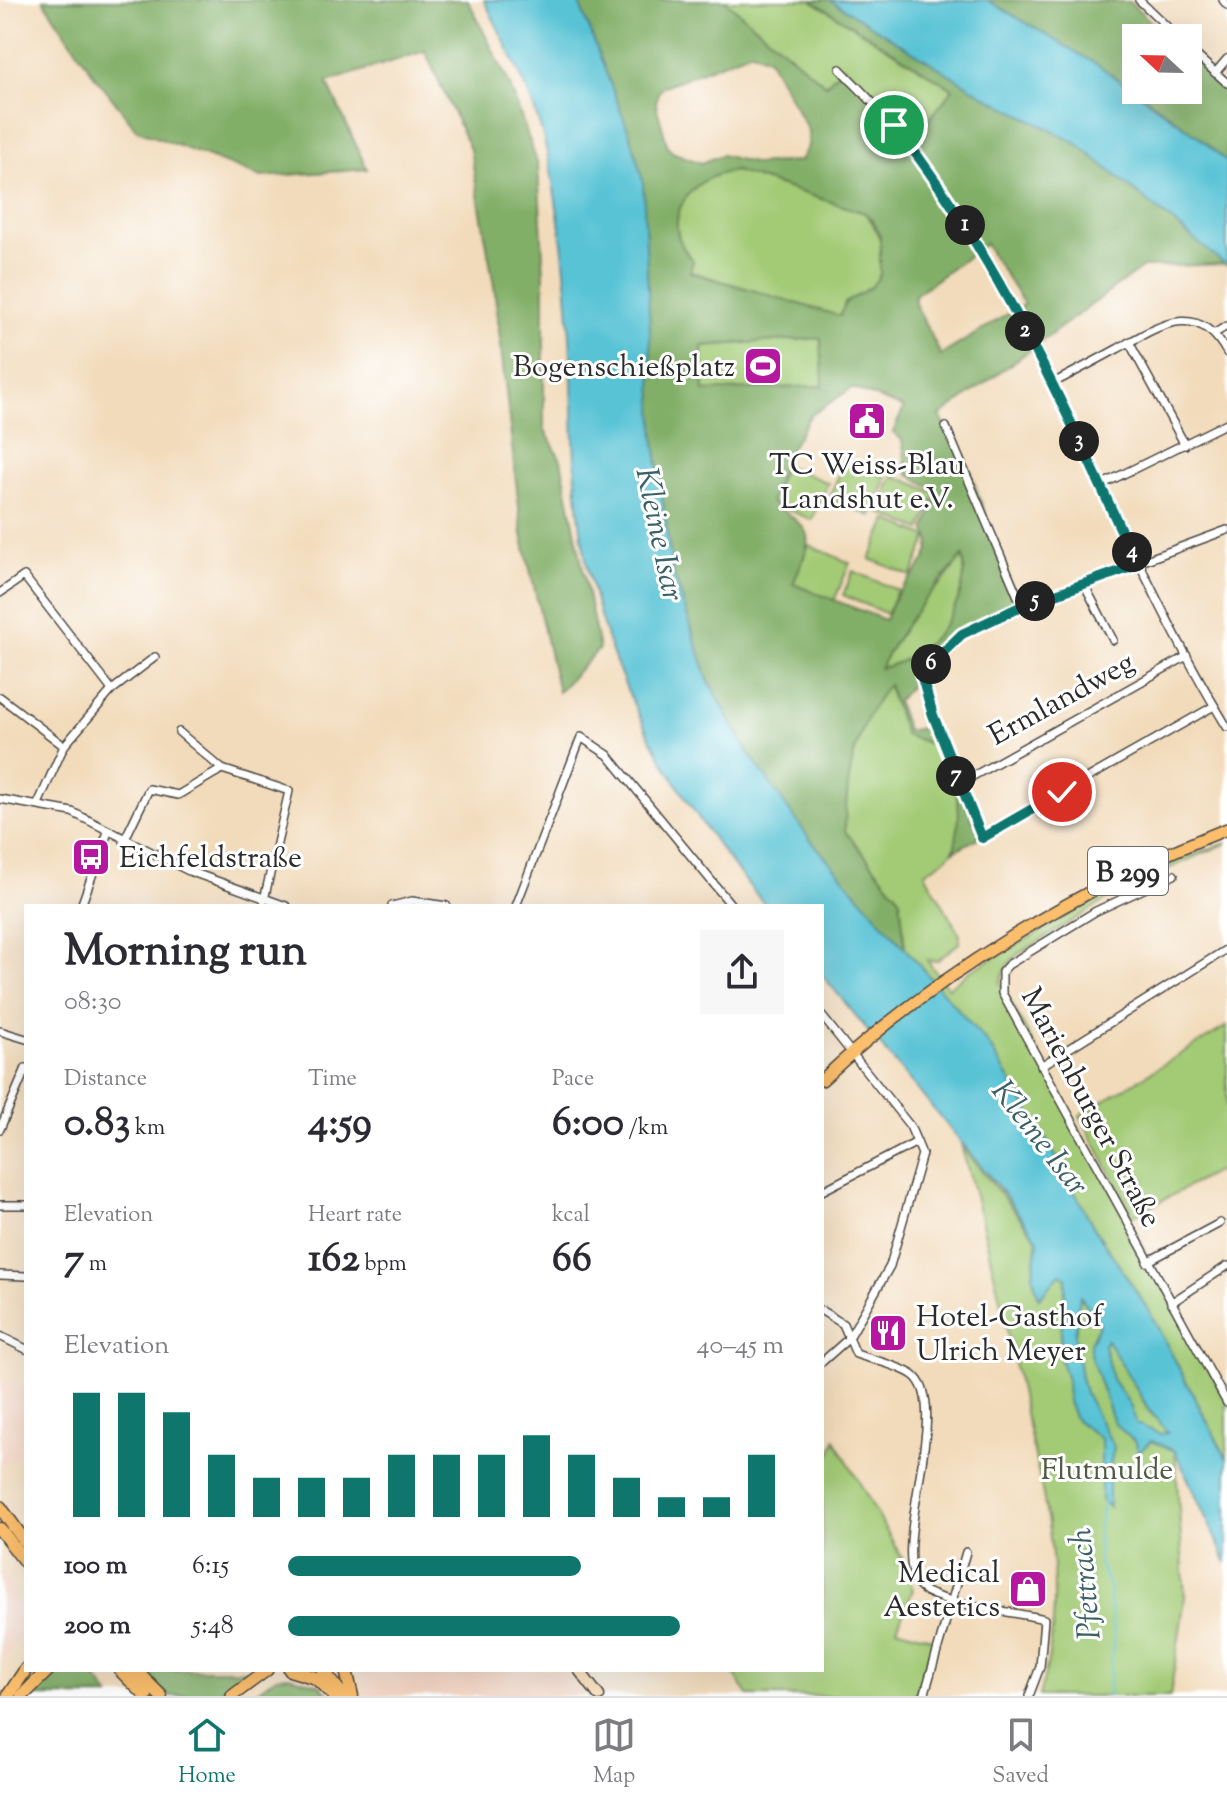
<!DOCTYPE html>
<html lang="en">
<head>
<meta charset="utf-8">
<style>
	body { margin:0; font-family:"Sorts Mill Goudy",serif; background:#f7f7f7; color:#2b2b33; height:100vh; display:flex; flex-direction:column; font-size:30px; white-space:nowrap }
	* { box-sizing:border-box; margin:0 }
	p { font-size:26px; color:#7c7c81 }
	.icon { flex:none; width:44px; height:44px; fill:none; stroke:currentColor; stroke-width:2; stroke-linecap:round; stroke-linejoin:round }
	.map { position:relative; flex:1; overflow:hidden }
	.details { position:absolute; left:24px; top:904px; width:800px; height:768px; display:flex; flex-direction:column; background:#fff; border-radius:0px; box-shadow:0 8px 32px #0002 }
	.details>* { flex:none }
	.needle { width:52px; rotate:292deg }
	.controls { position:absolute; left:1122px; top:24px; display:grid; gap:16px }
	.controls a { display:grid; place-items:center; width:80px; height:80px; border-radius:0px; background:#fff; box-shadow:0 8px 32px #0002; font-size:40px }
	.pin { position:absolute; display:grid; place-items:center; width:68px; height:68px; color:#fff; margin:-34px; border:4px solid #fff; border-radius:50%; box-shadow:0 2px 8px #0007 }
	.km { position:absolute; width:40px; height:40px; margin:-20px; border-radius:50%; background:#222; color:#fff; font-size:22px; line-height:40px; text-align:center }
	.round { display:grid; place-items:center; flex:none; width:84px; height:84px; border-radius:0px; background:#f7f7f7 }
	.headline { display:flex; align-items:center; justify-content:space-between; height:136px; padding:0 40px }
	h1 { font-size:44px; font-weight:700; line-height:60px }
	.metrics { display:grid; grid-template-columns:repeat(3,1fr); gap:12px; height:136px; padding:8px 40px }
	.metrics div { display:grid; align-content:center }
	.metrics b { font-size:40px; font-weight:700 }
	.metrics small { font-size:22px; font-weight:400 }
	.metrics p { font-size:22px }
	.chart { height:224px; padding:16px 40px }
	.chart p { display:flex; justify-content:space-between }
	.chart svg { width:100%; height:144px; margin-top:8px; stroke:#0f766e; stroke-width:6 }
	ul { padding:0 40px; list-style:none; font-size:26px }
	li { display:grid; grid-template-columns:128px 96px 1fr; align-items:center; height:60px }
	li i { height:20px; border-radius:10px; background:#0f766e }
	.menu { display:flex; justify-content:space-around; align-items:center; height:112px; border-top:2px solid #e1e1e2; background:#fff; font-size:22px; color:#7c7c81 }
	.menu a { display:grid; justify-items:center; gap:4px }
	.menu .on { color:#0f766e }
	.map>svg:first-child { display:block }
	.built { fill:#f4d3c0 }
	.green { fill:#a3cb76; stroke:#677b50; stroke-width:2 }
	.forest { fill:#82af67; stroke:#566d49; stroke-width:2; fill-rule:evenodd }
	.water { fill:#59c3d5; stroke:#427780; stroke-width:2; fill-rule:evenodd }
	.lines { fill:none; stroke-linecap:round; stroke-linejoin:round }
	.stream { stroke:#59c3d5; stroke-width:2 }
	.street-casing { stroke:#494541; stroke-width:10 }
	.secondary-casing { stroke:#494541; stroke-width:13 }
	.primary-casing { stroke:#494541; stroke-width:14 }
	.highway-casing { stroke:#494541; stroke-width:15 }
	.street { stroke:#fff; stroke-width:7 }
	.secondary { stroke:#fde5c5; stroke-width:10 }
	.primary { stroke:#fabe6d; stroke-width:11 }
	.highway { stroke:#fabe6d; stroke-width:12 }
	.route-casing { stroke:#fff; stroke-width:16 }
	.route { stroke:#0f766e; stroke-width:10 }
	.labels { text-anchor:middle; stroke-width:6; stroke-linejoin:round; paint-order:stroke }
	.shield { fill:#fff; stroke:#6b6b6b; stroke-width:2 }
	.shield-label { font-size:28px; font-weight:bold; fill:#2b2b2b }
	.poi-label { font-size:30px; fill:#2b2b2b; stroke:#fff; text-anchor:end }
	.street-label { font-size:30px; fill:#2b2b2b; stroke:#fff }
	.park-label { font-size:30px; fill:#4f5b42; stroke:#fff }
	.water-label { font-size:32px; font-style:italic; fill:#3b6066; stroke:#fff }
</style>
</head>
<body>
<div class="map">
<svg width="1227" height="1696" viewBox="0 0 1227 1696">
	<rect width="100%" height="100%" fill="#fff"/>
	<filter id="ink" filterUnits="userSpaceOnUse"><feTurbulence type="fractalNoise" baseFrequency=".0125" numOctaves="2"/><feDisplacementMap in="SourceGraphic" scale="16" xChannelSelector="R" yChannelSelector="G"/><feConvolveMatrix kernelMatrix="1 2 1 2 8 2 1 2 1" color-interpolation-filters="sRGB"/></filter>
	<filter id="wash" filterUnits="userSpaceOnUse"><feTurbulence type="fractalNoise" baseFrequency=".006" numOctaves="4" result="noise"/><feDisplacementMap in="SourceGraphic" scale="32" xChannelSelector="R" yChannelSelector="G"/><feGaussianBlur stdDeviation="1.8" result="paint"/><feColorMatrix in="noise" values="0 0 0 0 0 0 0 0 0 0 0 0 0 0 0 0 0 1.4 0 .05"/><feComposite in="paint" operator="in"/></filter>
	<g filter="url(#wash)">
		<rect width="100%" height="100%" fill="#f2dbbb"/>
		<g class="built">
			<polygon points="10,1380 26,1388 26,1444 20,1457 0,1466 0,1384"/>
			<polygon points="0,1568 19,1598 22,1615 19,1636 11,1652 0,1661"/>
			<polygon points="360,1670 562,1670 582,1696 365,1696"/>
		</g>
		<g class="green">
			<polygon points="724,0 811,0 954,90 916,135 859,78 840,69 826,86"/>
			<path d="M735 171 865 213C882 232 891 268 871 288 858 300 846 300 840 317L689 271 693 261C656 221 688 175 735 171Z"/>
			<polygon points="821,338 824,386 704,391 701,346"/>
			<polygon points="845,460 887,477 871,516 829,499"/>
			<polygon points="785,465 828,483 812,520 770,502"/>
			<polygon points="893,475 936,493 921,530 878,512"/>
			<polygon points="887,520 928,537 911,576 870,559"/>
			<polygon points="809,545 850,563 834,601 793,584"/>
			<path d="M963 555C972 605 928 660 879 668L920 602 943 582Z"/>
			<polygon points="853,571 897,590 887,614 843,595"/>
			<path d="M887 684 905 735 934 745C951 777 971 811 954 848 950 858 934 866 925 873L960 935 959 943 937 961 927 960 948 988 965 974 1155 867 1227 843 1131 885 1018 954 1008 965 1000 982 1227 1403V1459L1149 1311 1093 1226 1048 1142 988 1044 905 949 900 898 810 830 846 777 868 714Z"/>
			<polygon points="1227,1026 1227,1166 1133,1216 1080,1115"/>
			<path d="M961 1145 1038 1240 1033 1277 1039 1298 1060 1273 1064 1274 1068 1286 1095 1312 1148 1410 1169 1432 1175 1451 1185 1598 1170 1696H1039C1073 1589 1042 1492 1019 1386 1002 1305 984 1224 961 1145Z"/>
			<polygon points="835,1439 904,1562 913,1590 897,1628 934,1639 915,1696 749,1696 731,1670 822,1670 822,1462 829,1458"/>
		</g>
		<g class="forest">
			<polygon points="43,0 468,0 509,83 538,165 544,276 544,428 561,460 599,649 558,692 522,534 494,286 470,149 425,51 327,82 367,169 261,177 137,130 96,78"/>
			<path d="M578 0H724L826 85 843 66 917 135 953 89 811 0H830L983 95 1076 143 1225 264 1143 267 940 416 970 471 1016 601 959 630 915 671V681L897 701 907 731 932 726 980 837 954 851C965 801 957 789 934 745L905 735 888 684C854 729 846 777 845 831L900 898 905 949 808 837 777 795 746 749 708 680 672 569 655 443 632 140ZM752 51 768 58 808 130V146L800 161 756 164 722 155 701 163 674 153 668 148 656 105 657 95 662 87ZM735 171 865 213 872 220 880 235V275L872 286 845 303 840 316 690 272 693 261C656 222 688 175 735 171ZM985 244 1024 304 941 355 915 304V295ZM821 338 823 386 704 391 702 346ZM852 388 904 408 893 432 902 440 908 474 939 492 925 529C942 554 908 578 896 596 891 603 888 613 885 620L793 584C814 533 817 533 770 502L789 451 810 416ZM963 556C972 604 927 660 880 668 901 626 932 590 963 556Z"/>
			<path d="M987 0 1130 2 1168 38H1136V90H1188V56L1227 91V162C1155 97 1071 49 987 0Z"/>
			<polygon points="59,1670 90,1670 110,1696 28,1696 48,1676"/>
			<polygon points="141,1670 251,1670 214,1696 169,1696"/>
			<polygon points="289,1676 318,1684 330,1696 251,1696 276,1677"/>
		</g>
		<g class="water">
			<path d="M484 0H578L632 140 643 182 655 443 672 569 708 680 746 749 808 837 988 1044 1048 1142 1093 1226 1149 1311 1227 1459V1563L1175 1451 1151 1441 1138 1453 1136 1443 1114 1423 1090 1354V1343L1100 1323 1080 1296 1075 1336 1081 1377 1085 1393 1114 1447 1109 1471V1507L1101 1500V1439L1075 1419 1068 1402 1067 1380 1059 1355 1066 1277 1060 1274 1039 1298 1033 1277 1038 1240 1001 1190 822 975V906H766C686 812 618 700 590 578 571 499 575 418 570 337 567 277 560 215 548 157 537 102 508 49 484 0ZM1107 1340 1149 1410 1168 1433 1160 1434 1137 1424 1129 1403 1112 1379 1104 1345Z"/>
			<polygon points="830,0 987,0 1098,65 1199,137 1227,162 1227,266 1076,143 983,95"/>
		</g>
		<g class="lines">
			<polyline class="stream" points="1104,1501 1098,1531 1099,1563 1109,1586 1114,1635 1108,1696"/>
		</g>
	</g>
	<g filter="url(#ink)">
		<g class="lines">
			<g class="street-casing">
				<g id="street">
					<polyline points="1139,0 1179,38"/>
					<polyline points="1223,0 1227,5"/>
					<polyline points="1188,48 1227,83"/>
					<path d="M840 69C864 94 889 118 910 145 1045 322 1112 538 1227 727"/>
					<polyline points="1215,73 1227,59"/>
					<polyline points="1215,333 1227,326"/>
					<polyline points="1129,342 1185,445"/>
					<path d="M1051 384C1073 373 1095 361 1117 349 1157 327 1198 298 1227 353"/>
					<polyline points="946,427 1022,606"/>
					<polyline points="1101,485 1227,423"/>
					<polyline points="1084,584 1113,640"/>
					<polyline points="0,593 24,576 112,690"/>
					<polyline points="0,697 64,746"/>
					<polyline points="1214,706 982,838 920,679 921,674 962,634 1022,606 1227,530"/>
					<polyline points="222,769 289,791 264,900"/>
					<polyline points="959,784 1187,656"/>
					<polyline points="0,799 72,812 189,871 286,906"/>
					<polyline points="38,804 64,746 112,690 155,657"/>
					<polyline points="124,841 149,789 178,795 222,769 179,732"/>
					<polyline points="1174,875 1096,911 1008,965 1002,972 1002,993 1227,1403"/>
					<polyline points="81,906 108,832"/>
					<polyline points="392,906 412,901 447,906"/>
					<polyline points="516,906 581,737 608,755 732,906"/>
					<polyline points="822,1016 910,1126 922,1154 890,1266 849,1338 822,1362"/>
					<polyline points="0,1031 26,1039"/>
					<polyline points="1041,1066 1227,949"/>
					<polyline points="0,1129 26,1068"/>
					<polyline points="822,1191 917,1142"/>
					<polyline points="0,1205 26,1205"/>
					<polyline points="1147,1262 1220,1223"/>
					<polyline points="0,1275 26,1276"/>
					<polyline points="1171,1303 1227,1266"/>
					<path d="M822 1311 843 1324 856 1354C873 1360 898 1365 913 1375 954 1405 886 1556 921 1588 938 1604 1017 1612 1044 1619L1040 1667 1029 1696"/>
					<polyline points="0,1336 26,1349"/>
					<polyline points="924,1696 966,1552"/>
				</g>
			</g>
			<g class="secondary-casing">
				<polyline id="secondary" points="579,1670 599,1696"/>
			</g>
			<g class="primary-casing">
				<g id="primary">
					<path d="M822 1080C934 975 1084 885 1227 829"/>
					<polyline points="232,1696 267,1670"/>
				</g>
			</g>
			<g class="highway-casing">
				<g id="highway">
					<polyline points="0,1507 26,1543"/>
					<polyline points="0,1529 26,1563"/>
					<polyline points="120,1670 146,1696"/>
					<polyline points="135,1670 161,1696"/>
					<polyline points="290,1670 316,1678 334,1696"/>
					<polyline points="323,1670 343,1696"/>
					<polyline points="346,1670 352,1696"/>
					<polyline points="8,1696 26,1669"/>
					<polyline points="22,1696 48,1670"/>
				</g>
			</g>
			<use href="#street" class="street"/>
			<use href="#secondary" class="secondary"/>
			<use href="#primary" class="primary"/>
			<use href="#highway" class="highway"/>
		</g>
	</g>
	<g class="lines" filter="url(#ink)">
		<g class="route-casing">
			<path id="route" d="M894 125C999 257 1067 413 1137 565L1022 606 962 634 921 674 933 715 982 838 1062 792"/>
		</g>
		<use href="#route" class="route"/>
	</g>
	<defs>
		<g id="stadium-square" transform="scale(2)"><rect x="-9" y="-9" width="18" height="18" rx="4" fill="#b5179e" stroke="#fff"/><path d="M0-5a6.5 5 0 1 0 0 10a6.5 5 0 1 0 0-10ZM-3.5-1.8h7v3.6h-7Z" fill="#fff"/></g>
		<g id="civic-square" transform="scale(2)"><rect x="-9" y="-9" width="18" height="18" rx="4" fill="#b5179e" stroke="#fff"/><path d="M-.6-6.5H3V-4.5H.6V-3L4-1V1h2V6H-6V1h2V-1L-.6-3ZM-1.2 2.5V6h2.4V2.5Z" fill="#fff"/></g>
		<g id="bus-square" transform="scale(2)"><rect x="-9" y="-9" width="18" height="18" rx="4" fill="#b5179e" stroke="#fff"/><path d="M-5-6H5V4H4V6H2V4H-2V6H-4V4H-5ZM-3.5-4V0h7V-4ZM-3.5 1.2v1.5H-2V1.2ZM2 1.2v1.5H3.5V1.2Z" fill="#fff"/></g>
		<g id="restaurant-square" transform="scale(2)"><rect x="-9" y="-9" width="18" height="18" rx="4" fill="#b5179e" stroke="#fff"/><path d="M-5-6h1v4h1v-4h1v4h1v-4h1v5L-1.5 .5V6h-2V.5L-5-1ZM5-6V6H3V1.5H1.5Q1.5-4 5-6Z" fill="#fff"/></g>
		<g id="shop-square" transform="scale(2)"><rect x="-9" y="-9" width="18" height="18" rx="4" fill="#b5179e" stroke="#fff"/><path d="M-5-2.5h2.3a2.7 3.5 0 0 1 5.4 0H5L5.5 6h-11ZM-1.5-2.5h3a1.5 2.3 0 0 0-3 0Z" fill="#fff"/></g>
	</defs>
	<g fill-rule="evenodd">
		<use href="#stadium-square" x="763" y="366"/>
		<use href="#civic-square" x="867" y="421"/>
		<use href="#bus-square" x="91" y="857"/>
		<use href="#restaurant-square" x="888" y="1333"/>
		<use href="#shop-square" x="1028" y="1589"/>
	</g>
	<g class="labels">
		<rect class="shield" x="1088" y="847" width="80" height="48" rx="6"/>
		<g class="shield-label">
			<text x="1128" y="881">B 299</text>
		</g>
		<g class="poi-label">
			<text x="735" y="376">Bogenschießplatz</text>
			<text x="867" y="474" text-anchor="middle">TC Weiss-Blau<tspan x="867" dy="34">Landshut e.V.</tspan></text>
			<text x="119" y="867" text-anchor="start">Eichfeldstraße</text>
			<text x="916" y="1326" text-anchor="start">Hotel-Gasthof<tspan x="916" dy="34">Ulrich Meyer</tspan></text>
			<text x="1000" y="1582">Medical<tspan x="1000" dy="34">Aestetics</tspan></text>
		</g>
		<g class="street-label">
			<text transform="translate(1061 698) rotate(-29)" y="10">Ermlandweg</text>
			<text transform="translate(1092 1107) rotate(62)" y="10">Marienburger Straße</text>
		</g>
		<g class="park-label">
			<text x="1107" y="1479">Flutmulde</text>
		</g>
		<g class="water-label">
			<text transform="translate(661 534) rotate(78)" y="11">Kleine Isar</text>
			<text transform="translate(1041 1137) rotate(52)" y="11">Kleine Isar</text>
			<text transform="translate(1084 1584) rotate(-95)" y="11">Pfettrach</text>
		</g>
	</g>
</svg>
<div class="controls">
<a><svg class="needle" viewBox="-14 -14 28 28"><path d="M0-13l5 13h-10z" fill="#e53935"/><path d="M0 13l5-13h-10z" fill="#7c7c81"/></svg></a>
</div>
<div class="pin" style="left:894px;top:125px;background:#1e9e55"><svg class="icon" aria-label="arrive" viewBox="0 0 24 24"><path d="M6 21V4h12l-3 4 3 4H6"/></svg></div>
<div class="pin" style="left:1062px;top:792px;background:#d93025"><svg class="icon" aria-label="check" viewBox="0 0 24 24"><path d="M5 12l5 5 9-10"/></svg></div>
<b class="km" style="left:965px;top:225px">1</b>
<b class="km" style="left:1025px;top:331px">2</b>
<b class="km" style="left:1079px;top:441px">3</b>
<b class="km" style="left:1132px;top:552px">4</b>
<b class="km" style="left:1035px;top:601px">5</b>
<b class="km" style="left:931px;top:664px">6</b>
<b class="km" style="left:956px;top:776px">7</b>
<section class="details">
<div class="headline"><div><h1>Morning run</h1><p>08:30</p></div><a class="round"><svg class="icon" aria-label="share" viewBox="0 0 24 24"><path d="M12 15V3M7 8l5-5 5 5M5 13v7h14v-7"/></svg></a></div>
<div class="metrics">
<div><p>Distance</p><b>0.83<small> km</small></b></div>
<div><p>Time</p><b>4:59</b></div>
<div><p>Pace</p><b>6:00<small> /km</small></b></div>
</div>
<div class="metrics">
<div><p>Elevation</p><b>7<small> m</small></b></div>
<div><p>Heart rate</p><b>162<small> bpm</small></b></div>
<div><p>kcal</p><b>66</b></div>
</div>
<div class="chart"><p><span>Elevation</span>40–45 m</p>
<svg viewBox="0 0 160 44" preserveAspectRatio="none"><path d="M5 44V6M15 44V6M25 44V12M35 44V25M45 44V32M55 44V32M65 44V32M75 44V25M85 44V25M95 44V25M105 44V19M115 44V25M125 44V32M135 44V38M145 44V38M155 44V25"/></svg>
</div>
<ul>
<li><b>100 m</b>6:15<i style="width:59%"></i></li>
<li><b>200 m</b>5:48<i style="width:79%"></i></li>
</ul>
</section>
</div>
<nav class="menu">
<a class="on"><svg class="icon" aria-label="home" viewBox="0 0 24 24"><path d="M3 11l9-7 9 7M6 9v11h12V9"/></svg>Home</a>
<a><svg class="icon" aria-label="map" viewBox="0 0 24 24"><path d="M3 6l6-2 6 2 6-2v14l-6 2-6-2-6 2zM9 4v14M15 6v14"/></svg>Map</a>
<a><svg class="icon" aria-label="saved" viewBox="0 0 24 24"><path d="M7 4h10v16l-5-4-5 4z"/></svg>Saved</a>
</nav>
</body>
</html>
